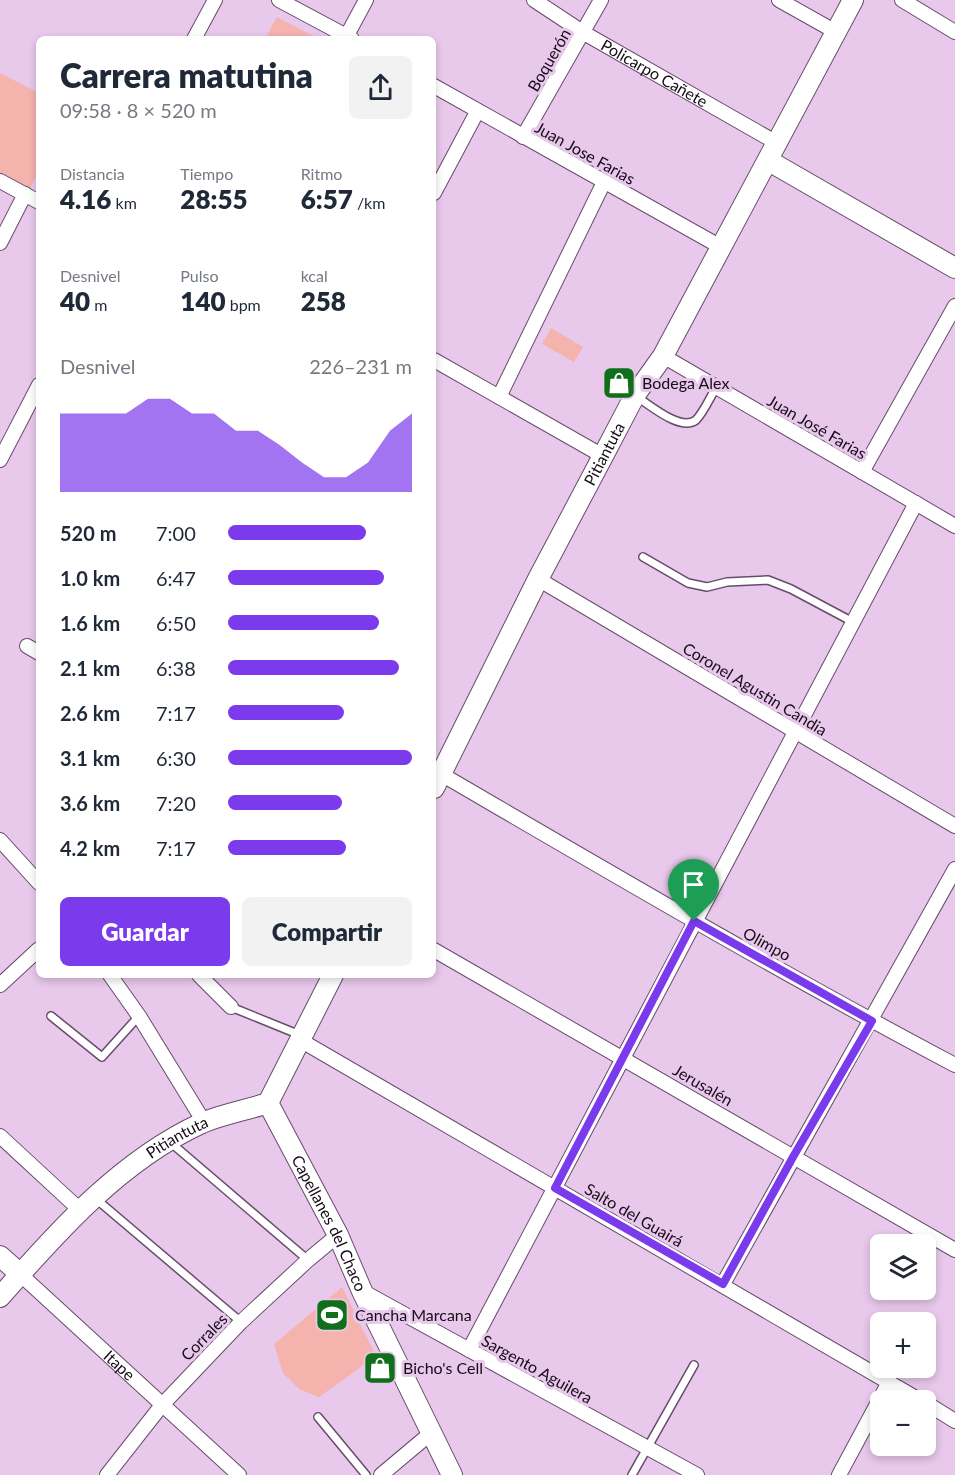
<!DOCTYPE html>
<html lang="es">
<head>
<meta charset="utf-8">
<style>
	body { margin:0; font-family:Lato,sans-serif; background:#f2f2f3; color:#1f2937; height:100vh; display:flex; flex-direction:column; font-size:22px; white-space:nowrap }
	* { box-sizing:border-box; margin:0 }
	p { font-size:20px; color:#747a83 }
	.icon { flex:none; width:33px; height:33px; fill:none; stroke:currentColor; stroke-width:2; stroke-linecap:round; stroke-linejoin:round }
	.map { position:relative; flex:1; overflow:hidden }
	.details { position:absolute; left:36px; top:36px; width:400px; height:942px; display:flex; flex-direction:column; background:#fff; border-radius:9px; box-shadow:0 3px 9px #0003 }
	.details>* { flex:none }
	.fabs { position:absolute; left:870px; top:1234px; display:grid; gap:12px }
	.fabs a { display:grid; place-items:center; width:66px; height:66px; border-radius:9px; background:#fff; box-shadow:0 3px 9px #0003; font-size:30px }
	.pin { position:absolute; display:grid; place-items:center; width:51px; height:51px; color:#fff; margin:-62px -26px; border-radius:50% 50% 50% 0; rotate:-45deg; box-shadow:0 0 6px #0007 }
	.pin .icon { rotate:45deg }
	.round { display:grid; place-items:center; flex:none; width:63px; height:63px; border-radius:9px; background:#f2f2f3 }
	.overview { display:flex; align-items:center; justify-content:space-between; height:102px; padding:0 24px }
	h1 { font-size:33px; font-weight:800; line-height:45px }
	.figures { display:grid; grid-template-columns:repeat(3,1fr); gap:9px; height:102px; padding:6px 24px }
	.figures div { display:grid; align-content:center }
	.figures b { font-size:26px; font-weight:800 }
	.figures small { font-size:16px; font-weight:400 }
	.figures p { font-size:16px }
	.chart { height:168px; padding:12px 24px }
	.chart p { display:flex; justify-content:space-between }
	.chart svg { width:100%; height:108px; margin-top:6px; fill:#7c3aed; opacity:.7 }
	.button { display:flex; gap:12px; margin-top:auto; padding:12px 24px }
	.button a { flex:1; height:69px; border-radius:9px; background:#7c3aed; color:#fff; font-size:24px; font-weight:800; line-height:69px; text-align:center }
	.button a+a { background:#f2f2f3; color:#1f2937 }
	ul { padding:0 24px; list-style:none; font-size:20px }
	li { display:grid; grid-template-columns:96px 72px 1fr; align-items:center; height:45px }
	li i { height:15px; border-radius:8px; background:#7c3aed }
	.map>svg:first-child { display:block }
	.green { fill:#f5b3ae }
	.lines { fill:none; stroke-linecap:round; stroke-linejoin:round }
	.lane-casing { stroke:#674c6a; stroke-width:10 }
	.street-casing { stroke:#674c6a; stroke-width:16 }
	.secondary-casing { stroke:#674c6a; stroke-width:22 }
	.lane { stroke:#fff; stroke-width:7 }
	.street { stroke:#fff; stroke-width:14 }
	.secondary { stroke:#fff; stroke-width:20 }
	.route-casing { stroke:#fff; stroke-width:12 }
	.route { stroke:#7c3aed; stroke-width:8 }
	.labels { text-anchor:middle; stroke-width:6; stroke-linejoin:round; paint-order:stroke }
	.street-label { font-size:16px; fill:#170c18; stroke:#e8c8eb }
	.poi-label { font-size:16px; fill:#170c18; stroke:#e8c8eb; text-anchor:start }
</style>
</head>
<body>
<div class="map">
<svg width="955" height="1475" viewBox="0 0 955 1475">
	<rect width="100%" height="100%" fill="#e8c8eb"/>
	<g class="green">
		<polygon points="277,17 319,39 265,39"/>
		<polygon points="0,73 39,93 39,171 29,190 0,174"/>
		<polygon points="551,328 583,347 574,362 542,344"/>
		<polygon points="342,1287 376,1356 319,1397 299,1389 283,1373 274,1344"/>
	</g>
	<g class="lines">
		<g class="lane-casing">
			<g id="lane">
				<path d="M637 397C650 405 681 432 696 420 704 412 710 397 716 388"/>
				<polyline points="643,557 688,583 707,587 727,582 768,580 791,589 853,622"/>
				<polyline points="231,1007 300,1035"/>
				<polyline points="51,1016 102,1057 139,1016"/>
				<polyline points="170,1142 308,1260"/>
				<polyline points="96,1199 241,1322"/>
				<polyline points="318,1417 366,1475"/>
				<polyline points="632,1475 694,1365"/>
			</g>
		</g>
		<g class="street-casing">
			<g id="street">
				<polyline points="279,0 352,39"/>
				<path id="s1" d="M534 0 584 33 777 143"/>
				<polyline points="779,0 836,32"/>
				<polyline points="902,0 955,32"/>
				<polyline points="194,39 215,0"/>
				<polyline points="345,39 366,0"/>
				<polyline points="434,86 721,247"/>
				<polyline points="523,137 601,0"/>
				<polyline points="0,181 39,202"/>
				<polyline points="434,193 477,112"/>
				<polyline points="0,243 25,194"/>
				<polyline points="663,356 955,526"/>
				<polyline points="434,360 603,456"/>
				<polyline points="499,397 604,182"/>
				<polyline points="0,460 39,385"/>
				<polyline points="862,472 955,306"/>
				<polyline points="538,579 955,826"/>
				<polyline points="27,646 39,653"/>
				<path d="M441 774C611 873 781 973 955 1065"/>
				<polyline points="0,840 39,883"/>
				<polyline points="434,950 955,1250"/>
				<polyline points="110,975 139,1016 204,1122"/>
				<polyline points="199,975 231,1007"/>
				<polyline points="0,985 39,949"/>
				<polyline points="300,1040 921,1401"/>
				<polyline points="0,1136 80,1210"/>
				<path id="s2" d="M20 1274 239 1475"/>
				<polyline points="723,1284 955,869"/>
				<polyline points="362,1291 697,1475"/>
				<polyline points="469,1350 916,503"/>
				<polyline points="926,1403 955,1421"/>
				<polyline points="107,1475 162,1405 241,1322 308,1260 338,1235"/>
				<polyline points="381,1475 431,1433"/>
				<polyline points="839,1475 889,1382"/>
			</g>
		</g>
		<g class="secondary-casing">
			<g id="secondary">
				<polyline points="769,161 955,268"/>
				<path id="s3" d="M434 788 538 579 603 456 635 395 663 356 853 0"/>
				<path id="s4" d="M268 1103 338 1235 362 1291 452 1475"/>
				<polyline points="0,1256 20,1274"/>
				<path id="s5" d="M0 1297C58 1231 121 1160 202 1123 223 1114 247 1110 268 1103L333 975"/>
			</g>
		</g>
		<use href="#lane" class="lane"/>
		<use href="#street" class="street"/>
		<use href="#secondary" class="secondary"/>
	</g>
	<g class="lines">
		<g class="route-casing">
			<polygon id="route" points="694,921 872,1021 793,1157 723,1284 555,1188"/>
		</g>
		<use href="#route" class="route"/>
	</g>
	<defs>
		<g id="shop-square" transform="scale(1.725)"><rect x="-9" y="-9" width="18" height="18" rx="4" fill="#116e1a" stroke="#e8c8eb"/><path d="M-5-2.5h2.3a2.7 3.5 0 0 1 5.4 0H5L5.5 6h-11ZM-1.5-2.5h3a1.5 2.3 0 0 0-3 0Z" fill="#fff"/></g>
		<g id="stadium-square" transform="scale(1.725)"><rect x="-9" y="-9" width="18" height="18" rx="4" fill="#116e1a" stroke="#e8c8eb"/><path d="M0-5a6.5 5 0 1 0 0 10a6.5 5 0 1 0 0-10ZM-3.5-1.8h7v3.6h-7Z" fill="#fff"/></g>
	</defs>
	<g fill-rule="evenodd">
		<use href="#shop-square" x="619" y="383"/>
		<use href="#stadium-square" x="332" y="1315"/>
		<use href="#shop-square" x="380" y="1368"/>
	</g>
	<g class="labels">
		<g class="street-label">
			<text transform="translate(549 60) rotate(-60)" y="6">Boquerón</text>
			<text dy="6" stroke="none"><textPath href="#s1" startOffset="141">Policarpo Cañete</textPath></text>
			<text transform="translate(585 153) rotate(29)" y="6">Juan Jose Farias</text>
			<text transform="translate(817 427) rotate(30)" y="6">Juan José Farias</text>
			<text dy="6" stroke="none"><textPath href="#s3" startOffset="375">Pitiantuta</textPath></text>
			<text transform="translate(755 689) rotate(31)" y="6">Coronel Agustin Candia</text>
			<text transform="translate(767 944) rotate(29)" y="6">Olimpo</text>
			<text transform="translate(703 1085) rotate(30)" y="6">Jerusalén</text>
			<text dy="6" stroke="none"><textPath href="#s5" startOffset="240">Pitiantuta</textPath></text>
			<text transform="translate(634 1215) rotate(30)" y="6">Salto del Guairá</text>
			<text dy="6" stroke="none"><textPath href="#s4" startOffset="135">Capellanes del Chaco</textPath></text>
			<text transform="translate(204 1337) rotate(-46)" y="6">Corrales</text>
			<text dy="6" stroke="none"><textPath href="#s2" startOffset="135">Itape</textPath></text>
			<text transform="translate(537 1369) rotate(29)" y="6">Sargento Aguilera</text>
		</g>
		<g class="poi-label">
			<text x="642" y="389">Bodega Alex</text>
			<text x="355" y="1321">Cancha Marcana</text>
			<text x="403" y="1374">Bicho's Cell</text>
		</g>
	</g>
</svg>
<div class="fabs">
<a><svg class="icon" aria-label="layers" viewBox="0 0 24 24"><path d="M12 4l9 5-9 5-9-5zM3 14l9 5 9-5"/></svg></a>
<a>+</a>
<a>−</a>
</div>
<div class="pin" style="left:694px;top:921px;background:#1e9e55"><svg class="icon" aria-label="arrive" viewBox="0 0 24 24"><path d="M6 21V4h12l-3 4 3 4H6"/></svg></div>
<section class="details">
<div class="overview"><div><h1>Carrera matutina</h1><p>09:58 · 8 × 520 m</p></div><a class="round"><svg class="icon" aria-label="share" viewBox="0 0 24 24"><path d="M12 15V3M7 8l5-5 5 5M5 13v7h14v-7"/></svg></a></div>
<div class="figures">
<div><p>Distancia</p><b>4.16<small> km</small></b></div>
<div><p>Tiempo</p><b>28:55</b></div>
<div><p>Ritmo</p><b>6:57<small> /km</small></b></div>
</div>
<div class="figures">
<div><p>Desnivel</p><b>40<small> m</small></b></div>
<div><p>Pulso</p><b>140<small> bpm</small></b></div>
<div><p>kcal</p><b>258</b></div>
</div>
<div class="chart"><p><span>Desnivel</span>226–231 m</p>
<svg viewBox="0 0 160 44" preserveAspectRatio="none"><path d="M0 44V12L10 12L20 12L30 12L40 6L50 6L60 12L70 12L80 19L90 19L100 25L110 32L120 38L130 38L140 32L150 19L160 12V44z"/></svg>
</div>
<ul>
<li><b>520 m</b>7:00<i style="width:75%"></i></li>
<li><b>1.0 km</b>6:47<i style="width:85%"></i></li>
<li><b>1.6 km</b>6:50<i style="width:82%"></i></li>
<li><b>2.1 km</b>6:38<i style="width:93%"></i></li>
<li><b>2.6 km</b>7:17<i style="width:63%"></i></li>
<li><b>3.1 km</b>6:30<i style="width:100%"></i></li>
<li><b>3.6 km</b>7:20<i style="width:62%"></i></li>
<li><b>4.2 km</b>7:17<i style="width:64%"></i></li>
</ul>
<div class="button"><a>Guardar</a><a>Compartir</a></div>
</section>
</div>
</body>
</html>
